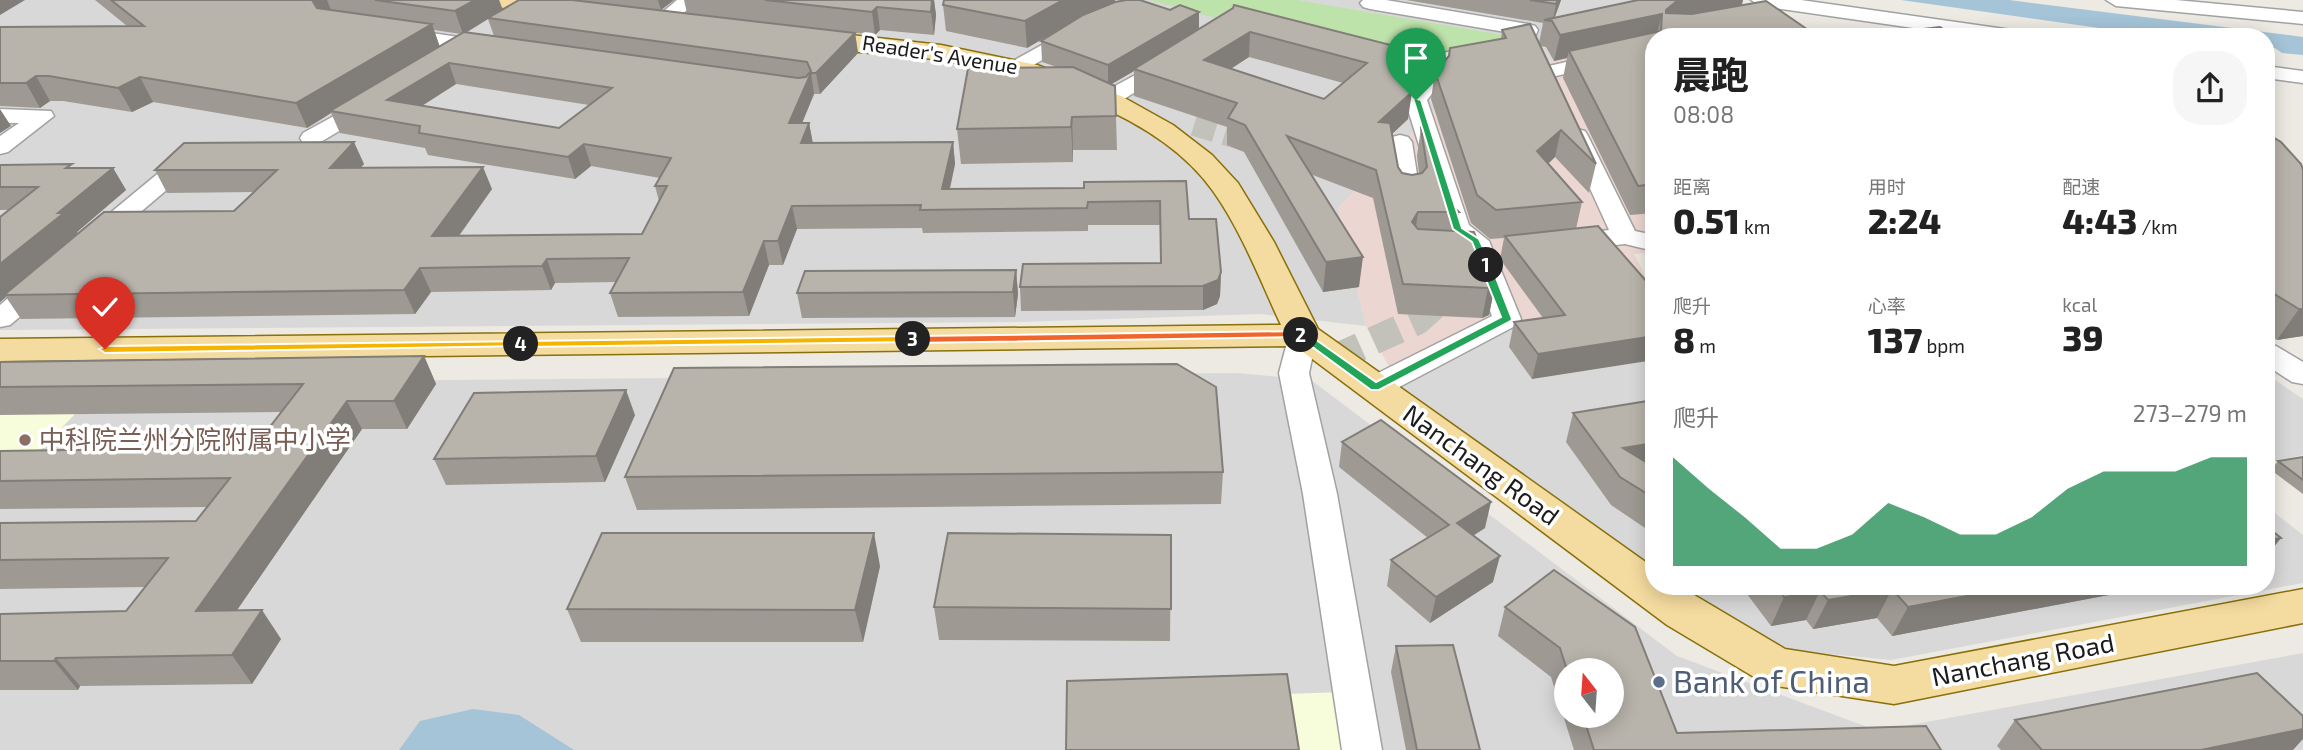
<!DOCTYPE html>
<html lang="zh">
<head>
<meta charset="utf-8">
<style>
	body { margin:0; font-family:"Exo 2","Noto Sans SC",sans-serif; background:#f6f6f6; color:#222; height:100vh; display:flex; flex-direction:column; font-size:26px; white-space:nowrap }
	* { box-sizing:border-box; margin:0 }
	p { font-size:23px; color:#767676 }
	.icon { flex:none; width:38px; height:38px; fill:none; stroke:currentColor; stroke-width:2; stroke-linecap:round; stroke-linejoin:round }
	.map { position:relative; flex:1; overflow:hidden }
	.panel { position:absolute; left:1645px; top:28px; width:630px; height:567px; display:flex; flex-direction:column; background:#fff; border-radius:28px; box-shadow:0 4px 18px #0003 }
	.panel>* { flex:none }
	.needle { width:46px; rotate:343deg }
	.buttons { position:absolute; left:1554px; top:658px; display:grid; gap:14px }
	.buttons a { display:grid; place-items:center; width:70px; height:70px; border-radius:50%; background:#fff; box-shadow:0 4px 18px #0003; font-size:35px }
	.pin { position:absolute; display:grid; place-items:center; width:60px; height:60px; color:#fff; margin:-72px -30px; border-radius:50% 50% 50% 0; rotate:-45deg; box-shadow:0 0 7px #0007 }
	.pin .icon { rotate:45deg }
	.km { position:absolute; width:35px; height:35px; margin:-18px; border-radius:50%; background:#222; color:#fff; font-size:19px; line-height:35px; text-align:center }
	.round { display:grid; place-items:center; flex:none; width:74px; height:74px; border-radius:28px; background:#f6f6f6 }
	.headline { display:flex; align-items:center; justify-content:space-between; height:119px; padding:0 28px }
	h1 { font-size:38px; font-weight:800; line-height:52px }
	.figures { display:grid; grid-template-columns:repeat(3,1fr); gap:10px; height:119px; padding:7px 28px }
	.figures div { display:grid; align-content:center }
	.figures b { font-size:35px; font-weight:800 }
	.figures small { font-size:19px; font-weight:400 }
	.figures p { font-size:19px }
	.chart { height:196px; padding:14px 28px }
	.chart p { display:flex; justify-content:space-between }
	.chart svg { width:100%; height:126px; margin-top:7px; fill:#0b8043; opacity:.7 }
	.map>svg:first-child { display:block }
	.residential { fill:#d9d8d8; fill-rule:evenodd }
	.commercial { fill:#ecd6d1 }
	.education { fill:#f7fcdb }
	.grass { fill:#bee3aa }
	.water { fill:#a5c4d7 }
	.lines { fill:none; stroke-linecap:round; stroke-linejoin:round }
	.minor-tunnel-far1 { stroke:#c2c1ba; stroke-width:22; stroke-dasharray:22 10; stroke-linecap:butt }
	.minor-tunnel { stroke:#c2c1ba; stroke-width:28; stroke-dasharray:28 14; stroke-linecap:butt }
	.minor-casing { stroke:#a2a2a2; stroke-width:3 }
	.major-casing { stroke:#88700b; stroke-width:3 }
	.minor { fill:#fff; fill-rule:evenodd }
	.major { fill:#f4db9f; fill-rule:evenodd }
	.wall { fill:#9e9a93; fill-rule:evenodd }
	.shaded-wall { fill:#817d78 }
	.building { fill:#b8b3ab; stroke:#817d78; stroke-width:2; fill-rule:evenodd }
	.split-1 { fill:#22a559; stroke:#fff; stroke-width:2 }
	.split-2 { fill:#22a559; stroke:#fff; stroke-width:2 }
	.split-3 { fill:#f0652b; stroke:#fff; stroke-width:2 }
	.split-4 { fill:#f5b400; stroke:#fff; stroke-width:2 }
	.split-5 { fill:#f5b400; stroke:#fff; stroke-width:2 }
	.education-dot { fill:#8d6e63; stroke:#fff; stroke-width:2.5 }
	.service-dot { fill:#5c6f8a; stroke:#fff; stroke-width:2.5 }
	.labels { text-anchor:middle; stroke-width:7; stroke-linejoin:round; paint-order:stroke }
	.far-street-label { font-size:21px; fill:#1b1b1b; stroke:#fff }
	.education-label { font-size:26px; fill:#785e54; stroke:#fff; text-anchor:start }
	.street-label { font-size:26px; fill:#1b1b1b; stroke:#fff }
	.near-service-label { font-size:32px; fill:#4e5e75; stroke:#fff; text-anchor:start }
</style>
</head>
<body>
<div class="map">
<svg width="2303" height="750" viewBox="0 0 2303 750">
	<rect width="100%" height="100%" fill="#eceae2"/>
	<g class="residential">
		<polygon points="0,0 1688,0 1717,5 1450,94 1338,208 1366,326 1260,314 1020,322 0,330"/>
		<polygon points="1654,310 1654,572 1399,384 1520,322"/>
		<path d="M1238 373 1311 380 1677 656 1878 731 2303 653V750H0V384ZM1566 670H1612V716H1566Z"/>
		<polygon points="2266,374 2303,399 2303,455 2266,463"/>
		<polygon points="2266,506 2303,535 2303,583 1891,660 1778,649 1672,586 2266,586"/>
	</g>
	<polygon class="commercial" points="1717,5 1654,37 1654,252 1634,254 1654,293 1654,310 1520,322 1399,384 1366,326 1338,208 1450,94"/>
	<g class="education">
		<polygon points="102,386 0,492 0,388"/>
		<polygon points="1343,692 1351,750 1066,750 1068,701"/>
	</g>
	<polygon class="grass" points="1149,0 1297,0 1515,37 1442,60 1422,74"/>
	<g class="water">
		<polygon points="1901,0 2009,0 2303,37 2303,55 2282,53 2275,48 2266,47 2266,37 2163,37"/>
		<polygon points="473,709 519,715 574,750 399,750 420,721"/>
	</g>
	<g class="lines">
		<polyline class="minor-tunnel-far1" points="1194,125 1264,146"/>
		<polyline class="minor-tunnel" points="1335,358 1417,321 1437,303 1432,284"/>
		<g class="minor-casing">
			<g id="minor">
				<polygon points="677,0 699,0 669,25 655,25 652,21"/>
				<polygon points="1363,0 1386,0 1528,24 1535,26 1538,30 1531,46 1445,64 1443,80 1427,100 1469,225 1489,241 1521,319 1517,325 1386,394 1375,397 1364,394 1360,387 1364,380 1492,316 1465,245 1445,229 1405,100 1421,79 1428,56 1515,38 1517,34 1370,9 1363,7 1360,3"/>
				<polygon points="1751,0 1801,0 2019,31 2029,37 1976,37 1761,6"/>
				<polygon points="2106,0 2176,0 2303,12 2303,24 2116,6"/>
				<polygon points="1078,25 1085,27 1088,31 1085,35 1025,70 1011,70 1008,66 1011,62"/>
				<polygon points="397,28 486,41 493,43 496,47 493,51 486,53 390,38 387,34 390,30"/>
				<polygon points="1654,42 1654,54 1547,78 1540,76 1536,72 1540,68"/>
				<polygon points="1167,58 1174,60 1177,64 1174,68 1116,104 1100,104 1097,99 1100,94"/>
				<polygon points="2266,66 2303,71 2303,83 2266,78"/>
				<polygon points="370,96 378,98 381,103 378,108 319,143 303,143 300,138 303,133"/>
				<polygon points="0,109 51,111 54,116 8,152 0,154 0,136 19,123 0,123"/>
				<polygon points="1577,129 1585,131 1588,136 1635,231 1654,235 1654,251 1625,244 1568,250 1559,248 1555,242 1559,236 1609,230 1566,136 1569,131"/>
				<polygon points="1400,135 1408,137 1412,142 1420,194 1417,199 1408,201 1399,199 1396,194 1388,142 1392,137"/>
				<polygon points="181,159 189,161 193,166 189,171 104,243 95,246 86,243 82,238 86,233 173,161"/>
				<polygon points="44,274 54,276 58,282 54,288 10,325 0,327 0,305 34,276"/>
				<polygon points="1303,326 1313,329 1317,335 1309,373 1337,494 1382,750 1342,750 1303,494 1279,373 1289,335 1293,329"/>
				<polygon points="2266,343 2276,346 2303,362 2303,384 2292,382 2266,365"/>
			</g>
		</g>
		<g class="major-casing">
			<g id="major">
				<polygon points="484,0 550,0 572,4 576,9 572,14 564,16 496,7 488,5"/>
				<path d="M806 30 941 45 1037 65 1121 96 1173 125 1212 155 1238 183 1274 242 1318 329 1654 568V586H1679L1785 649 1894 666 2303 589V623L1894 704 1776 686 1759 680 1667 625 1295 346 0 361V339L1281 325C1260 280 1242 232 1213 191 1159 114 1030 74 940 60 893 53 843 54 797 42L794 37 797 32Z"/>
			</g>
		</g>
		<use href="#minor" class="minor"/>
		<use href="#major" class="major"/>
	</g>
	<g class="wall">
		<path d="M95 0H499L503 10 855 33 858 53 820 94H814L802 123H809L813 143 953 142 955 164 950 189 1084 188 1186 181 1189 219 1221 272 1220 296 1217 304 1203 310 1021 311 1020 287 1161 263 1160 225H1088V231L923 233 922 228 797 229 783 265H769L749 316 618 317 610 293 616 282 555 283 551 290 431 292 415 314 21 319 6 297 0 302 8 210H0V165L74 168H113L126 190 77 232 78 234 234 211 254 192 167 193 155 170 364 164 361 167 492 189 459 236 642 234 659 201 655 186 660 178 591 166 575 179 428 155 425 148 340 133 331 113 307 128 153 102 132 112 63 101H50L40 108 0 106V27L127 26ZM488 19 494 36 466 33ZM434 30 461 34 440 47ZM456 84 589 105 559 128 422 106Z"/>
		<polygon points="574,0 674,0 661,10"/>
		<polygon points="684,0 934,0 936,15 934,35 880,30 875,35 687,13"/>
		<path d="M944 0H1115V2L1199 30 1233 8 1422 53 1418 79 1411 88 1408 119 1392 134 1398 167 1402 173 1412 175 1419 174 1417 156 1421 128 1447 201 1459 212 1456 231 1495 285 1489 315 1482 318 1398 314 1373 198 1310 174 1359 287 1323 292 1244 152 1227 145V127L1134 96V71L1112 84 1115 86 1117 150H1073V162L961 164 957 129 1003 63V68L1057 67 1042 62 1041 41 1073 21 1027 48 946 31 943 5ZM1249 57 1343 83 1324 99 1231 69Z"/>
		<polygon points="1406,0 1561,0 1555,17 1743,0 1742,6 1817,36 1816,37 1654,37 1654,213 1630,215 1563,78 1567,58 1554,61 1546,47 1540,46 1596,164 1589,193 1555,157 1548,164 1582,202 1576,229 1654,290 1532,379 1509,347 1514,322 1543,318 1500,259 1504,238 1490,239 1471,223 1431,99 1435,72 1501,39 1502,30 1539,43 1543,23"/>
		<polygon points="2266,133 2303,170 2303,336 2277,340 2266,333"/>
		<polygon points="1016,270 1018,294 1015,317 802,318 797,293"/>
		<polygon points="424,356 436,384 407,429 362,429 237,610 281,639 252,684 80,686 78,690 0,690 0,614 126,611 145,587 0,589 0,523 196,521 208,507 0,509 0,451 201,448 265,433 281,412 0,415 0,362"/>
		<polygon points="1654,400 1654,534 1611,505 1566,442 1573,413"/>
		<polygon points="635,415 605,482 446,485 434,459"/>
		<polygon points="1342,442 1485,528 1473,536 1493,582 1430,623 1387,586 1391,560 1428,538 1339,467"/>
		<polygon points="2303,457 2303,494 2271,470 2278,461"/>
		<polygon points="1223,472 1221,504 637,510 625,477"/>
		<polygon points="1171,535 1170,641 939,640 934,607"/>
		<polygon points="880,566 863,642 581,642 567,609"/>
		<path d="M1554 570 1635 627 1677 733 1926 726 1941 750H1574L1551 677 1498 636 1505 607ZM1566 670H1612V716H1566Z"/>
		<polygon points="1741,586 2156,586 1892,636 1877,618 1813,629 1806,620 1771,626"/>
		<polygon points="1396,646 1480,750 1406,750 1391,672"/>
		<polygon points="2015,720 2293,750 2001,750 1997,746"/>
	</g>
	<g class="shaded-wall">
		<polygon points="0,0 25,0 0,15"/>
		<polygon points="312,0 327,0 333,15 322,22"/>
		<polygon points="475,0 499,0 503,11 488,18 488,19 463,34 455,11"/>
		<polygon points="658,0 674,0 661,10"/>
		<polygon points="932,0 934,0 936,15 934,35 931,12"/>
		<polygon points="1063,0 1115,0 1115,5 1073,21 1027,48 1025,21"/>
		<polygon points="1558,0 1561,0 1552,24 1556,4"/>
		<polygon points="1678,0 1743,0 1739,13 1661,34 1666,10"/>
		<polygon points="877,7 880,30 875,35 872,12"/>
		<polygon points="1199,12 1199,33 1134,69 1134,71 1108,86 1108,65"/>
		<polygon points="1662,14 1656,37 1569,51 1567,58 1554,61 1560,35"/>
		<polygon points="432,24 440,48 330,111 331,113 307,128 296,103"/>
		<polygon points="1250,32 1249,57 1203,86 1204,60"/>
		<polygon points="855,33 858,53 820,94 816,73"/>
		<polygon points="1422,53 1418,79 1403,98 1406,72"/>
		<polygon points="449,63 456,84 396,122 387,100"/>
		<polygon points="811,73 814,94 793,145 789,123"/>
		<polygon points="36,76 50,101 40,108 26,83"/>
		<polygon points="140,77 153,102 132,112 118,88"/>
		<polygon points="1412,92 1408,119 1376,149 1379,122"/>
		<polygon points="0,109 11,126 0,133"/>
		<polygon points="1072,117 1073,150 1073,162 1071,127"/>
		<polygon points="809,123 813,145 801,143"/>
		<polygon points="1561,130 1555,157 1531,179 1537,151"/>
		<polygon points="354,142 364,164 340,190 330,168"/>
		<polygon points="953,142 955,164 945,209 942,189"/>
		<polygon points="584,144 591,166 575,179 568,157"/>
		<polygon points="483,167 492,189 442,259 432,236"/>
		<polygon points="113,168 126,190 77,232 79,236 4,295 6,297 0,302 0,264 58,213"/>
		<polygon points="792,206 797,229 783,265 778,241"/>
		<polygon points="1418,212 1414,241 1412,222"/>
		<polygon points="764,241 769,265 749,316 743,292"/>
		<polygon points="1363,257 1359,287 1323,292 1326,262"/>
		<polygon points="547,259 555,283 551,290 542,266"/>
		<polygon points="420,268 431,292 415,314 404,290"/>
		<polygon points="1016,270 1018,294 1015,317 1013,292"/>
		<polygon points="1221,272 1220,296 1217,304 1203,310 1203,286"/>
		<polygon points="1495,285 1489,315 1482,318 1488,288"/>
		<polygon points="2299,309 2303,309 2303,336 2277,340"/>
		<polygon points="1654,336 1654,360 1532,379 1538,354"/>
		<polygon points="424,356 436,384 407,429 394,401"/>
		<polygon points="626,390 635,415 605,482 596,456"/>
		<polygon points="347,401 362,429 217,639 196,611"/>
		<polygon points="1654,443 1654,470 1623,448"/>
		<polygon points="1491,502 1485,528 1451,549 1457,523"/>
		<polygon points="874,533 880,566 863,642 855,610"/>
		<polygon points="2281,538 2266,557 2266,541"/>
		<polygon points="1500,556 1493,582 1430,623 1436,597"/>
		<polygon points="2021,586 2156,586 1892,636 1908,607"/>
		<polygon points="1892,589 1877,618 1813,629 1828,600"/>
		<polygon points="1820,591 1806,620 1771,626 1784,597"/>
		<polygon points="262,610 281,639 252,684 232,655"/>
		<polygon points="56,658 80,686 78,690 54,661"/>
		<polygon points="2303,729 2303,739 2293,750 2201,750"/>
	</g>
	<g class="building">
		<polygon points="111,0 312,0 317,8 432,24 296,103 140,77 118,88 49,76 36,76 26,83 0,83 0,27 144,26"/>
		<polygon points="375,0 475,0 455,11"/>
		<path d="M519 0H572L855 33 816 73H811L789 123H809L801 143 953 142 942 189 1084 188V182L1186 181 1189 219H1216L1221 272 1218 280 1203 286 1020 287 1023 264 1161 263 1160 201 1088 202 1087 208 920 210 921 205 792 206 778 241H764L743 292 610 293 629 258 547 259 542 266 420 268 404 290 4 295 104 212 234 211 277 170H155L184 143 354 142 330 168 483 167 432 236 642 234 667 186H655L671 158 584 144 568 157 419 133 420 126 330 111 464 32 798 78 806 77 811 71 807 62 488 18ZM449 63 612 88 559 128 387 100Z"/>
		<polygon points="765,0 932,0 931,12 877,7 872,12"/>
		<polygon points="944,0 1063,0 1025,21 943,5"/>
		<polygon points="1126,0 1140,0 1170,10 1180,5 1199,12 1108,65 1041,41 1083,15 1115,2"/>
		<polygon points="1530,0 1558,0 1556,4"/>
		<polygon points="1638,0 1678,0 1666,10 1666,13 1692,14 1766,1 1817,36 1810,37 1654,37 1654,184 1638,186 1569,51 1661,31 1662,14 1560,35 1552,21 1544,20"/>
		<path d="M1234 5 1422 53 1406 72 1412 92 1379 122 1390 123 1398 167 1402 173 1412 175 1422 173 1427 167 1421 128 1424 129 1447 201 1459 212H1418L1412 222 1418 229 1474 232 1495 285 1488 288 1403 284 1376 170 1287 136 1363 257 1326 262 1245 125 1228 118 1237 103 1134 69 1233 8ZM1250 32 1367 63 1324 99 1204 60Z"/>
		<polygon points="1530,24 1596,164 1561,130 1537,151 1582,202 1496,210 1477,195 1435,72 1449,56 1450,48 1506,38 1502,30"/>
		<polygon points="1940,27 1957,37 1863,36"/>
		<polygon points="969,63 1003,63 1002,68 1073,67 1115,86 1116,116 1072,117 1071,127 957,129"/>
		<polygon points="2266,133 2281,142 2301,164 2303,170 2303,309 2299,309 2266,289"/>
		<polygon points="72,164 66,168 113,168 58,213 64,213 0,264 0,217 38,187 0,187 0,165"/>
		<polygon points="1598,226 1654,290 1654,336 1538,354 1514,322 1565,315 1505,236"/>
		<polygon points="1016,270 1013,292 797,293 805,271"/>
		<polygon points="424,356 394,401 347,401 196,611 262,610 232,655 56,658 54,661 0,661 0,614 126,611 168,558 0,560 0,523 196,521 230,478 0,481 0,451 201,448 213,434 265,433 303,384 0,387 0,362"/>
		<polygon points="1177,364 1216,387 1223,472 625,477 674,368"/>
		<polygon points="626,390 596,456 434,459 474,393"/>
		<polygon points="1654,400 1654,443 1623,448 1654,467 1654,498 1620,477 1573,413"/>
		<polygon points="1381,420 1491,502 1457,523 1500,556 1436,597 1391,560 1449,525 1342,442"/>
		<polygon points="2303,457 2303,480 2278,461"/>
		<polygon points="2266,526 2281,538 2266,541"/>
		<polygon points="602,533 874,533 855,610 567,609"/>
		<polygon points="948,533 1171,535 1171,609 934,607"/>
		<polygon points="1554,570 1635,627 1677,733 1926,726 1941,750 1594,750 1583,716 1612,716 1612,670 1567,670 1560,648 1505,607"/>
		<polygon points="1776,586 2021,586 1908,607 1892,589 1828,600 1820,591 1784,597"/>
		<polygon points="1453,645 1480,750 1417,750 1396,646"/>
		<polygon points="2257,673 2303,716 2303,729 2201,750 2042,750 2015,720"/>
		<polygon points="1287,674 1299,750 1066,750 1067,681"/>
	</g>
	<polygon class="split-1" points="1413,98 1421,100 1462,228 1479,239 1491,265 1489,267 1482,267 1472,242 1453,229"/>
	<polygon class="split-2" points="1482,263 1491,265 1512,319 1511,321 1379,390 1371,390 1296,335 1305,332 1376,382 1501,317 1480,265"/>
	<polygon class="split-3" points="1301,331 1307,335 1305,337 913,343 908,339 913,336"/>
	<polygon class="split-4" points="913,336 917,337 917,342 521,347 516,344 521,341"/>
	<polygon class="split-5" points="521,341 525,342 525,346 105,353 99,349 105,346"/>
	<circle class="education-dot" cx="25" cy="440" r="7"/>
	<circle class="service-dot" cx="1659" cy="682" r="7"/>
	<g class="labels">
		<g class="far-street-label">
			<text transform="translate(940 55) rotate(9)" y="7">Reader's Avenue</text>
		</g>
		<g class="education-label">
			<text x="39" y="449">中科院兰州分院附属中小学</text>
		</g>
		<g class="street-label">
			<text transform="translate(1481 465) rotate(36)" y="9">Nanchang Road</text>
			<text transform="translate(2023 660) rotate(-11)" y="9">Nanchang Road</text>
		</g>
		<g class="near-service-label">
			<text x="1673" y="693">Bank of China</text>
		</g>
	</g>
</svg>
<div class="buttons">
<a><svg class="needle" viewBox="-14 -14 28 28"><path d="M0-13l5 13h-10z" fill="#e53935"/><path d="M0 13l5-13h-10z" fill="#767676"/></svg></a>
</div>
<div class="pin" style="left:1416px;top:100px;background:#1e9e55"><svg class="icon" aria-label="arrive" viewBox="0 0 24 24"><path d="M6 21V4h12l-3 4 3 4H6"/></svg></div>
<div class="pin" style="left:105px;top:349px;background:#d93025"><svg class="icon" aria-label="check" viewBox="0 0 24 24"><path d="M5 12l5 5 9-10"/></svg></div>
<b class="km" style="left:1486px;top:265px">1</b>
<b class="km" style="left:1301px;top:335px">2</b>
<b class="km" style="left:913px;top:339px">3</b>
<b class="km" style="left:521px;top:344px">4</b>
<section class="panel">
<div class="headline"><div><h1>晨跑</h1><p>08:08</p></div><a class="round"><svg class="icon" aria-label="share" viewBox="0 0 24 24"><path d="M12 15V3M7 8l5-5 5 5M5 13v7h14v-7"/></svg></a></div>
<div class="figures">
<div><p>距离</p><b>0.51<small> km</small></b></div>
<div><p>用时</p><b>2:24</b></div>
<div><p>配速</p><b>4:43<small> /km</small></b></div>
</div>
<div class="figures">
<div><p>爬升</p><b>8<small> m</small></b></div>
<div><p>心率</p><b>137<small> bpm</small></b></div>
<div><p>kcal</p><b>39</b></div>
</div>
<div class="chart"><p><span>爬升</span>273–279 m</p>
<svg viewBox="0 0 160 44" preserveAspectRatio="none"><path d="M0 44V6L10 17L20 27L30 38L40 38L50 33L60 22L70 27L80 33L90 33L100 27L110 17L120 11L130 11L140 11L150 6L160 6V44z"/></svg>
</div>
</section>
</div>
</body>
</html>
